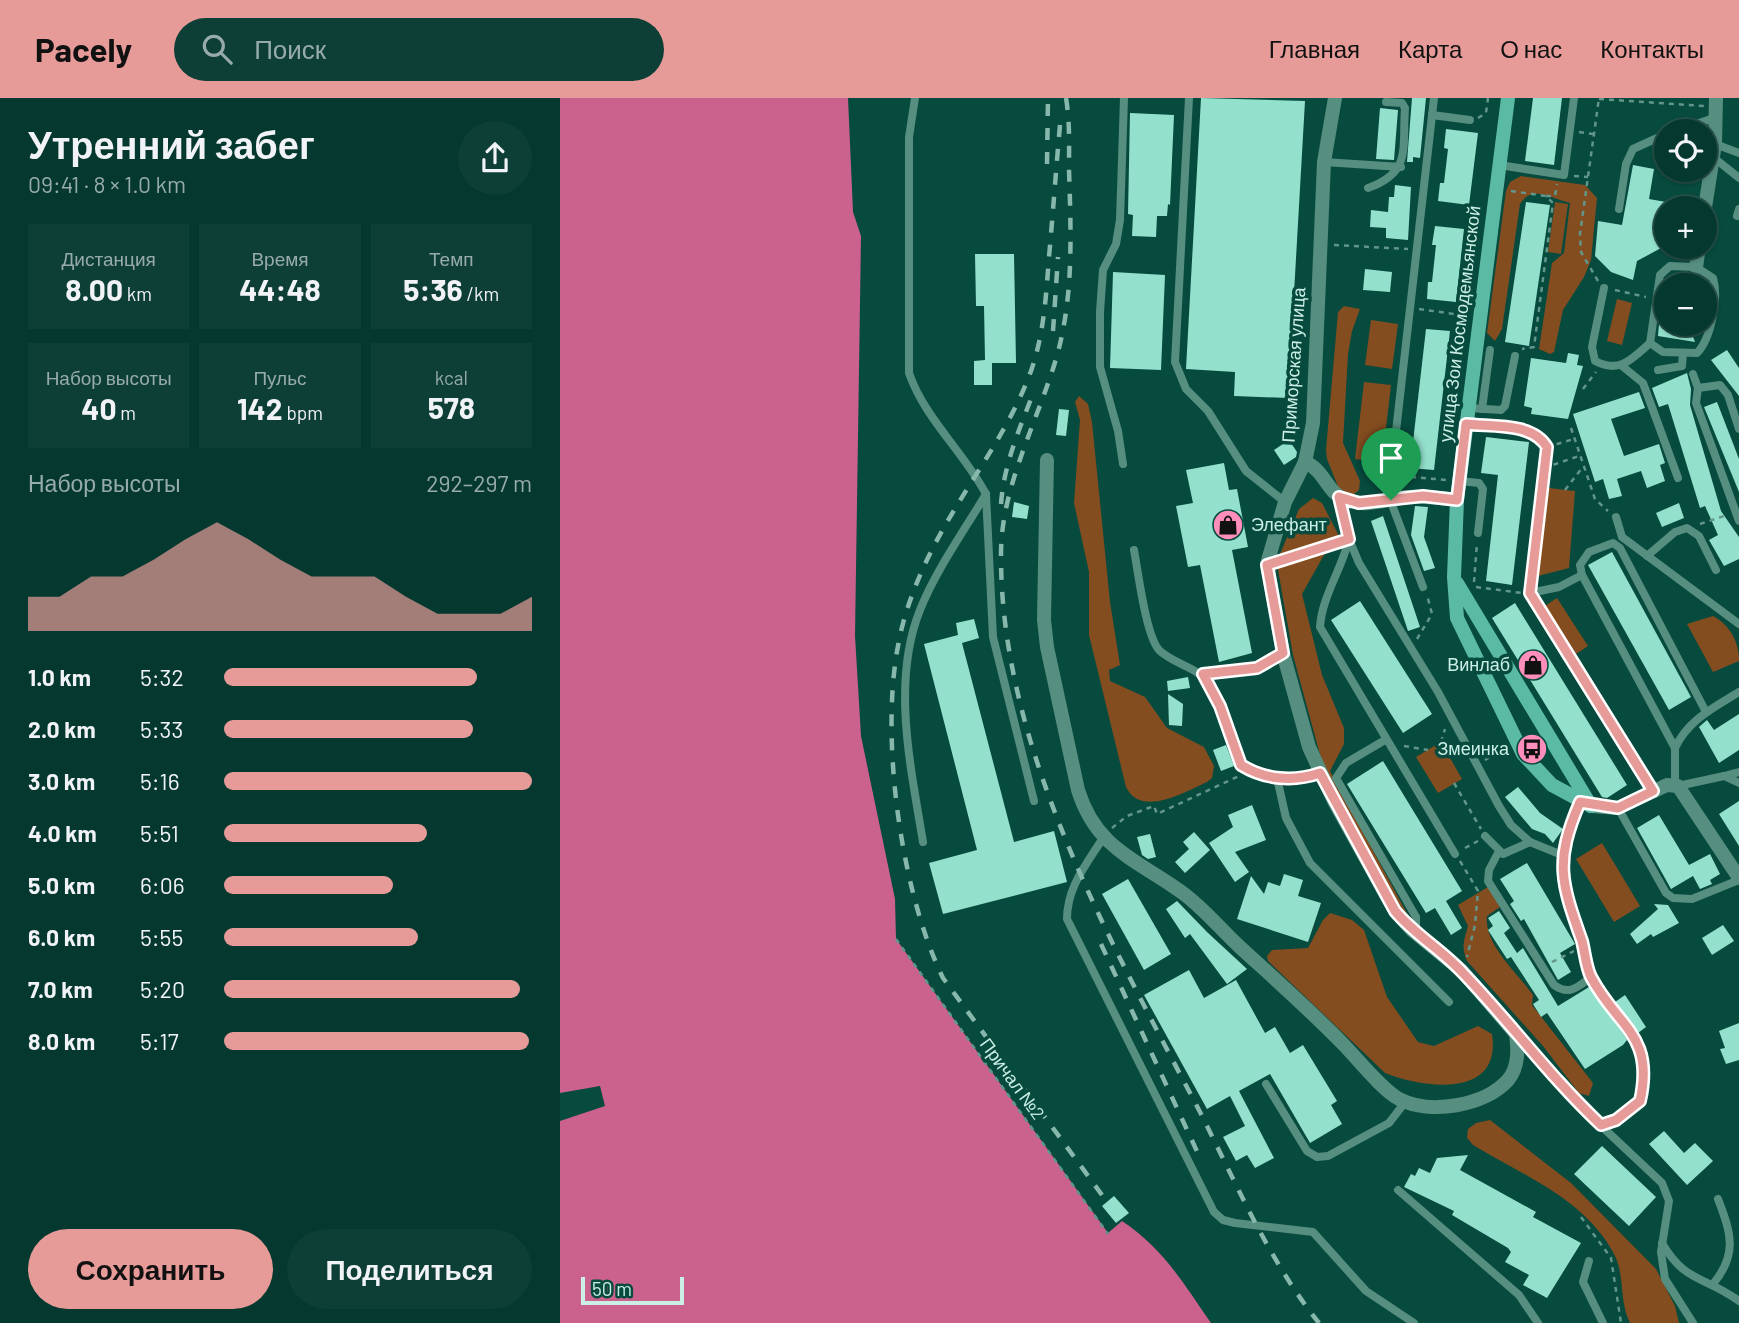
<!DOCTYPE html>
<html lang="ru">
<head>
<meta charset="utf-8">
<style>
	body { margin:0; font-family:Barlow,sans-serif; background:#0e3f36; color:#f1f3f6; height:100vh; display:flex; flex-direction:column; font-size:26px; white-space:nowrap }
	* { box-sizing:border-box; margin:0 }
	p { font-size:23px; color:#97acaa }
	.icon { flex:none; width:38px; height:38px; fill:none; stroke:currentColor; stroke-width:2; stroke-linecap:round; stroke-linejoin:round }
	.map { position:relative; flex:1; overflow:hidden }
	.panel { display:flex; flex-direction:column; background:#05382e; width:560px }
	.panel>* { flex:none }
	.tools { position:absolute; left:1094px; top:21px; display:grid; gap:14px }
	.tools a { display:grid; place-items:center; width:63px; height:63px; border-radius:50%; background:#05382e; box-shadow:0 2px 5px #0004,0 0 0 2px #26524a; font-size:35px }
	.scale { position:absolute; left:21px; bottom:18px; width:103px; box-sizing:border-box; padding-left:7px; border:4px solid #cbefe5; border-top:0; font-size:19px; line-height:24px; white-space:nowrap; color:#cbefe5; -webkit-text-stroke:5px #074a3e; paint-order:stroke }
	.pin { position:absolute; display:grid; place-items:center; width:60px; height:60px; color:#fff; margin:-72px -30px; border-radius:50% 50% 50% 0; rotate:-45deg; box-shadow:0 0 7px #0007 }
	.pin .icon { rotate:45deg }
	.round { display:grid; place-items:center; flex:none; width:74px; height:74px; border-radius:37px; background:#0e3f36 }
	.overview { display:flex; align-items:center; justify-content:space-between; height:119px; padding:0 28px }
	h1 { font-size:38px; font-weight:700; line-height:52px }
	.stats { display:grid; grid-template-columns:repeat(3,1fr); gap:10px; height:119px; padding:7px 28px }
	.stats div { display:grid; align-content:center; border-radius:0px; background:#0e3f36; text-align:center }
	.stats b { font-size:30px; font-weight:700 }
	.stats small { font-size:19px; font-weight:400 }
	.stats p { font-size:19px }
	.chart { height:196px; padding:14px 28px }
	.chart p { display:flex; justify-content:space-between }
	.chart svg { width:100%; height:126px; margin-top:7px; fill:#e69b98; opacity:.7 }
	.primary-button { display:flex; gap:14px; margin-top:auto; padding:14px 28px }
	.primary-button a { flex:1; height:80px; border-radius:42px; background:#e69b98; color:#111; font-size:28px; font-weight:700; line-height:80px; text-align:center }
	.primary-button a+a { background:#0e3f36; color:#f1f3f6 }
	ul { padding:0 28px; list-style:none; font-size:23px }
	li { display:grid; grid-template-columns:112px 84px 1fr; align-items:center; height:52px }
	li i { height:18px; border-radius:9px; background:#e69b98 }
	header { display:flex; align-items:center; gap:42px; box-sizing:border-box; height:98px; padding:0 35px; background:#e69b98; color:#111 }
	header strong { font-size:33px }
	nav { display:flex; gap:38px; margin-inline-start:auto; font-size:24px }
	.search { width:490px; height:63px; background:#0e3f36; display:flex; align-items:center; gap:18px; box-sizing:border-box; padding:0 24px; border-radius:38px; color:#97acaa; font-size:26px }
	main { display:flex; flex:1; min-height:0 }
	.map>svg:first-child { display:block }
	.green { fill:#844d20 }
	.water { fill:#cb628d }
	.building { fill:#93e1cd }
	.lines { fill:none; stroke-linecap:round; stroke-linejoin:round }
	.path { stroke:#62968b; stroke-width:2.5; stroke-dasharray:5 5; stroke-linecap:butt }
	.lane { stroke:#568e80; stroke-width:8 }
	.street { stroke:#568e80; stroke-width:14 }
	.secondary { stroke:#5bbaa4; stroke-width:14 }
	.rail { stroke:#88b7ac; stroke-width:4.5; stroke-dasharray:12 12; stroke-linecap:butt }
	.route-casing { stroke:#fff; stroke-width:14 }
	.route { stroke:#e69b98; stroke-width:9 }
	.labels { text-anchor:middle; stroke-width:7; stroke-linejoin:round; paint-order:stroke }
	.street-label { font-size:18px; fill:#cbefe5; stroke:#074a3e }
	.poi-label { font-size:18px; fill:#cbefe5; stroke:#074a3e; text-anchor:end }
</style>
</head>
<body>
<header>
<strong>Pacely</strong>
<div class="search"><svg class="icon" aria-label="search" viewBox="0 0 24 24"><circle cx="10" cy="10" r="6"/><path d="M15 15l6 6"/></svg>Поиск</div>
<nav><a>Главная</a><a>Карта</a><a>О нас</a><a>Контакты</a></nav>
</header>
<main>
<section class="panel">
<div class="overview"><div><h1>Утренний забег</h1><p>09:41 · 8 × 1.0 km</p></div><a class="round"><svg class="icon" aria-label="share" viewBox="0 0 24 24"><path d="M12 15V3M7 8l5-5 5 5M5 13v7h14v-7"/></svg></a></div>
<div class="stats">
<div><p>Дистанция</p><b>8.00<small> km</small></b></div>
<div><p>Время</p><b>44:48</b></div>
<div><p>Темп</p><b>5:36<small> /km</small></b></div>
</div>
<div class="stats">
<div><p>Набор высоты</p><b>40<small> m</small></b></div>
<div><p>Пульс</p><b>142<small> bpm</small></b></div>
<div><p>kcal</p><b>578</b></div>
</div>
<div class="chart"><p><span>Набор высоты</span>292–297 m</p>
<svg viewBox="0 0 160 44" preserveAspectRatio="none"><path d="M0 44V32L10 32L20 25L30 25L40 19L50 12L60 6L70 12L80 19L90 25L100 25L110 25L120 32L130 38L140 38L150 38L160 32V44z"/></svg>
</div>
<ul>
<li><b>1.0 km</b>5:32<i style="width:82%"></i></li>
<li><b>2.0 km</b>5:33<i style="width:81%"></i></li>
<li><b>3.0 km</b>5:16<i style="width:100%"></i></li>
<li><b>4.0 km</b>5:51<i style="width:66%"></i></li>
<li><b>5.0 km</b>6:06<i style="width:55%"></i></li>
<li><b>6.0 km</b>5:55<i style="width:63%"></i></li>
<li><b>7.0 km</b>5:20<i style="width:96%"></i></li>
<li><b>8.0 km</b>5:17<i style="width:99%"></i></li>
</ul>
<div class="primary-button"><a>Сохранить</a><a>Поделиться</a></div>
</section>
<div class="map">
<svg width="1179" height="1225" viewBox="0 0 1179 1225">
	<rect width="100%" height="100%" fill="#074a3e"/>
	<g class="green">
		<path d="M961 78 1025 87 1037 100 1031 162 1024 179 1003 212 994 254 990 256 979 251 992 165 1004 155 1010 105C992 101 972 86 960 106L942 231 935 243 927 235 946 93 950 84Z"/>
		<polygon points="995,104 1008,106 1001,156 988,154"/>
		<polygon points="1057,201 1072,205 1062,247 1047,243"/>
		<polygon points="784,208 800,211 792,233 788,256 783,345 800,383 799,392 793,397 779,391 767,361 766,352 778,214"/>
		<polygon points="811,222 838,226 832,271 805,267"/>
		<polygon points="804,284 831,287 822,364 795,361"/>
		<path d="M519 298 528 306 532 324 550 504 560 567 549 572 550 583 585 599 607 630 644 649 654 668 652 680 647 684C625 694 581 720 566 689L529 537V474L514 405 520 322 515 304Z"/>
		<polygon points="989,390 1015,393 1009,470 978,478"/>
		<polygon points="753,400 762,405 780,440 778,449 764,457 742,496 762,577 784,630 784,646 770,673 850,821 836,805 765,675 733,557 718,472 720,456 739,411"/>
		<polygon points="997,500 1028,548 1016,556 985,508"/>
		<path d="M1153 518C1170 527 1179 544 1179 563L1153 574 1127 526Z"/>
		<polygon points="881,644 902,681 878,695 856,659"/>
		<polygon points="1042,745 1080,808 1054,824 1016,761"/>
		<path d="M928 789 940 809 927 818C924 847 957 874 973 897L972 907 1033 985 1029 998 1019 995 983 948 907 863C901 848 904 843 908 828L898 807Z"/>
		<path d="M770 815 792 822 804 832 827 899 858 944 874 948 918 928 932 936C942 1002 863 990 825 975L708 863 707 858 712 852 748 850 763 822Z"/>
		<path d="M930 1022 1011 1085 1096 1171 1115 1208 1119 1225H1070C1059 1203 1065 1179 1055 1158 1027 1102 964 1078 913 1047L907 1040 908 1031 916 1025Z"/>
	</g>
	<path class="water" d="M0 0H288L293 114 301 138 295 538 301 638 335 801 336 841 548 1135 562 1123C604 1151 623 1185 651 1225H0V1023L45 1008 40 988 0 995Z"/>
	<g class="building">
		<polygon points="641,0 745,3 728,300 674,298 675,274 626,271"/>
		<polygon points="852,0 866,0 860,60 853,59 853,64 847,64"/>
		<polygon points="973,0 1002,0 994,67 965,63"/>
		<polygon points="820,10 838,12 834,62 816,61"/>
		<polygon points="570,15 614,17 610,107 608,106 607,118 597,118 596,139 572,138 573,117 568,116"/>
		<polygon points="886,31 918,35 909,107 878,103 880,85 884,85 888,51 884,50"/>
		<polygon points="1073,67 1094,71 1089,101 1106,104 1103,149 1077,163 1073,182 1051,174 1035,158 1038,123 1062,127"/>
		<polygon points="835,87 851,89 848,142 826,140 826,130 810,129 811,112 828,114 829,99 834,99"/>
		<polygon points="966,104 990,107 969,248 945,244"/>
		<polygon points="875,128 904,131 896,204 867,201 868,184 872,184 876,147 872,147"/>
		<polygon points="415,156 454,156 456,265 432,265 432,287 414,287 414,263 425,262 424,208 416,208"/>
		<polygon points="805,171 832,174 830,194 803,192"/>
		<polygon points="553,174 605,177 601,272 550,270"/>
		<polygon points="1099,226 1144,226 1132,236 1135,244 1098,238"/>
		<polygon points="866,231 890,233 874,372 850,370"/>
		<polygon points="1167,252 1179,270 1179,298 1151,262"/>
		<polygon points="1008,255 1019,257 1017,267 1023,268 1008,321 971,316 972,310 964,308 971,260 1006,265"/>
		<polygon points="1127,275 1131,291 1130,307 1161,413 1179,439 1179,461 1164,468 1149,442 1158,437 1145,408 1140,410 1108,306 1099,309 1092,290"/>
		<polygon points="1079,294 1085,310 1051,321 1064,358 1099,346 1105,365 1100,367 1105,383 1087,390 1081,373 1057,381 1062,398 1049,401 1043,381 1035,384 1013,316"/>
		<polygon points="1157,304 1179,361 1179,394 1144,309"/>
		<polygon points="499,311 509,312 506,338 496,337"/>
		<polygon points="926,339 969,344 952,487 926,483 938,377 921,375"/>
		<polygon points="729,342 737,354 736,359 724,367 714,352"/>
		<polygon points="664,365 669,392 677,391 688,449 672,452 692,555 659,564 640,467 628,469 616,408 633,405 626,372"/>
		<polygon points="454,404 469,408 467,421 452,419"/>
		<polygon points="1119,405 1124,420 1102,429 1096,415"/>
		<polygon points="855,408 868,409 864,439 875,470 864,473 851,437"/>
		<polygon points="823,418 860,529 848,533 811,423"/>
		<polygon points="1052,454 1131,599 1109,612 1028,467"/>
		<polygon points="800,503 872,616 843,635 771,522"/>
		<polygon points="955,505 1067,687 1047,700 1042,699 932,520"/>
		<polygon points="414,521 419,540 402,545 454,744 494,733 507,784 383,816 369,765 417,752 364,546 398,537 396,525"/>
		<polygon points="628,579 630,590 608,593 607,583"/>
		<polygon points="608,596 623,606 622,628 609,627"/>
		<polygon points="1179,616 1179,652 1159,665 1139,629 1147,622 1154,632"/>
		<polygon points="666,647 674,668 661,673 653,652"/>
		<polygon points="823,663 902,793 886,803 902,830 891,837 875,810 866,815 787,686"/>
		<polygon points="958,689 980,715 1003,731 993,745 985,736 972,731 945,699"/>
		<polygon points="1179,703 1179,748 1159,716"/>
		<polygon points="692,707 706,742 675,754 689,774 675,784 649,745 673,729 668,717"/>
		<polygon points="1099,717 1129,767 1150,756 1160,776 1150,782 1152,786 1140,791 1133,778 1111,791 1077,730"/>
		<polygon points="634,734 650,752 625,775 615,764 629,751 623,744"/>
		<polygon points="590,736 596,759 588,761 582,757 577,739"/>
		<polygon points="967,765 1015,846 1000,855 1011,874 998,882 964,821 961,823 950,806 954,803 940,781"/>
		<polygon points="724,776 743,782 738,798 761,805 748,844 677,821 691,778 704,796 708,784 720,788"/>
		<polygon points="568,781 611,856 584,872 542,796"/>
		<polygon points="617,803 647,834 687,871 667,886 630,836 625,840 606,811"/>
		<polygon points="1094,806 1108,807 1119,825 1093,839 1091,836 1077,846 1070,836 1098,811"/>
		<polygon points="939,813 950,830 944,835 957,855 963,850 998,908 1029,889 1065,938 1067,942 1063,947 1025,971 987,915 981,919 973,906 979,902 951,859 947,861 928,832 933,828 928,820"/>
		<polygon points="1163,827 1174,843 1152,857 1142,840"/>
		<polygon points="629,872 644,900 676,882 705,935 715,929 730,955 743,947 777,1003 771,1007 782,1026 750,1045 710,976 679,993 714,1060 695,1070 687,1057 676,1063 663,1039 685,1028 670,998 647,1011 584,897"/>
		<polygon points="1065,897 1086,929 1078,935 1055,904"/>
		<polygon points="1179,925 1179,962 1166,966 1160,951 1165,950 1159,933"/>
		<polygon points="1104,1033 1124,1055 1135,1045 1153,1063 1127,1087 1089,1046"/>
		<polygon points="1042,1048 1096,1099 1069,1128 1014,1076"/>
		<polygon points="908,1057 900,1072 976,1114 973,1119 1021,1145 987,1200 963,1187 969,1177 945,1164 951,1154 948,1150 892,1117 894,1113 844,1089 851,1076 855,1078 859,1070 870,1075 877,1060"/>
		<polygon points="554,1098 569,1115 556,1125 542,1108"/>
	</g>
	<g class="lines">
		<g class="path">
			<polyline points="1039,1 1144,8"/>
			<polyline points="918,20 926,15 928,0"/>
			<polyline points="1019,34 1033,36"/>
			<polyline points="1014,78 1028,79"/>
			<polyline points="951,93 986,98 993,105 974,249 962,251"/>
			<polyline points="986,98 995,98 997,86"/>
			<polyline points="774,147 848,151"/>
			<polyline points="1038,183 1021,154 1020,136 1039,0"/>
			<polyline points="1055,192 1086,199"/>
			<polyline points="859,211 908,218"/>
			<polyline points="1023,291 1036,274"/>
			<polyline points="1011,330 1035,401 1048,413"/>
			<polyline points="987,349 1014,341"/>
			<polyline points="984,370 1019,358"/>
			<polyline points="841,378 886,382"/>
			<polyline points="1005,392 1022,370"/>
			<polyline points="1140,426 1167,417"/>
			<polyline points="976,436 987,349 979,338"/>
			<polyline points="724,461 777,445"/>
			<polyline points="914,484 917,445"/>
			<polyline points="916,489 962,495"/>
			<polyline points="857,541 872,516 867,497"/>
			<polyline points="654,575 697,570 711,562"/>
			<polyline points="881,644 885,631"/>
			<polyline points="844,648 868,652"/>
			<polyline points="925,662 947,649"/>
			<polyline points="894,685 921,731"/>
			<polyline points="552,730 567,718 594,708 597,716 679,678"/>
			<polyline points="905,750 918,743"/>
			<polyline points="900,763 918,793 915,827 907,859"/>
			<polyline points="336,841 548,1136"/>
			<polyline points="992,864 1014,853"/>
			<polyline points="1021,1119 1051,1160 1061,1225"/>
		</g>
		<g class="lane">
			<path d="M355 0 349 39V275C365 321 403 353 426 396L433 539 474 703"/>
			<polyline points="629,0 615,264 626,291 648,313 686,373 725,404"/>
			<polyline points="872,17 910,22"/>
			<polyline points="1115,33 1154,20"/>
			<polyline points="1155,46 1179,55"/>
			<polyline points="1153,59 1179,80"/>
			<polyline points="764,64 841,69"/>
			<polyline points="939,67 1004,77 1014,0"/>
			<path d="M808 90C852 74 842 51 845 10L842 5 826 4"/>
			<polyline points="1059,111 1066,66 1073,51 1106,36"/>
			<polyline points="1177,118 1179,111"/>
			<path d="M1110 168 1136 169 1153 180C1159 199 1151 241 1137 255L1103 254 1090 245 1100 177Z"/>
			<path d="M1044 190 1032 249 1035 263C1060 276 1072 261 1090 245"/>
			<polyline points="1062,268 1083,285 1118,380"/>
			<polyline points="1098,272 1122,268 1123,255"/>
			<polyline points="1133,276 1138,290 1136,305 1179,423"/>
			<polyline points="1138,290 1160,287 1168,297 1179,331"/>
			<polyline points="909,310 941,312 945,308 955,258"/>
			<polyline points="922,311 930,252"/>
			<polyline points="906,326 970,333"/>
			<polyline points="563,366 558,333 540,269 540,214 543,172 556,146 560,122 564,0"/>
			<polyline points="900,383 919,385 923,391 918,435"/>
			<polyline points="779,399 789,441 799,465 878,594 939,708 951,727 970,744 1002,757"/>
			<polyline points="1056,419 1062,439 1179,526"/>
			<path d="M789 441C782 471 762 498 760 529L895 756"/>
			<polyline points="975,445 970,495 1092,693"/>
			<path d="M574 452C578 473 586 540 600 553 616 567 637 569 650 586L681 667C705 682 734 684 760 675"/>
			<polyline points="1087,458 1115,434 1127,430 1139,438 1156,472"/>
			<polyline points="863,489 831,404 831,377 874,0"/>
			<polyline points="970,495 999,489 1022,477"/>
			<polyline points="825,642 786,665 776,680 856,819 856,826 852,832"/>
			<path d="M1115 650C1128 622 1153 610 1179 594"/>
			<polyline points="1164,678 1179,674"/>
			<polyline points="717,680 726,720 750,765 889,904"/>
			<polyline points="1115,687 1115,650 1022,477 1020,467 1029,454 1053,445 1060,450 1146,614"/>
			<polyline points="1118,688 1164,678 1179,685"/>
			<path d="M1020 704C994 764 1001 784 1022 843 1025 855 1026 869 1031 880 1056 929 1095 936 1080 1003L1056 1022 1041 1027"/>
			<polyline points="1058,710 1106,795 1113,800 1132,801 1179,782"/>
			<polyline points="925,738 943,756 970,744"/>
			<path d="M543 740C526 767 507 789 507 821L654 1114 663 1122 675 1125 753 1134 806 1193 854 1225"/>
			<path d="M363 744C351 670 331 584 360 512 376 472 404 433 426 396"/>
			<path d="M938 755 929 772 928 783 994 887C1009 898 1018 889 1031 879"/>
			<polyline points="958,938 1020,1008 1102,1085 1109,1103 1101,1154 1105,1181 1133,1225"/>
			<polyline points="706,986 747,1053 757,1059 768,1058 829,1025 846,1003"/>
			<polyline points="838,1092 959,1197 978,1225"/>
			<path d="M1102 1145C1125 1185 1145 1178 1179 1203"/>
			<polyline points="1029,1163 1023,1184 1043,1225"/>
			<path d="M1153 1186C1178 1156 1171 1135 1158 1101"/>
		</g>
		<g class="street">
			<polyline points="1144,116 1155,46 1156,0"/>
			<polyline points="1136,169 1139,149"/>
			<path d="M487 362 484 522 487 549 518 692C536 750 575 761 620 793 643 809 661 832 682 851 716 882 750 912 782 945 797 960 821 991 839 1001 870 1017 925 1008 948 982 959 969 958 951 956 936L902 873 852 832 835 813 774 703 749 649 723 555 707 466 725 404 745 364 753 325 764 64 775 0"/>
			<path d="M745 364C765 373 767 394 784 401 805 411 827 400 848 399 865 398 881 400 897 402"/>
			<polyline points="1031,708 1058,710 1107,687 1118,688 1179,780"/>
		</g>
		<g class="secondary">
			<polyline points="948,0 897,402 894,479 897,520 963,656 992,687 1031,708"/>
			<polyline points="897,485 1031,708"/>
		</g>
		<g class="rail">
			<path d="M506 0C510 24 509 48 509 72 511 135 514 200 496 261 477 325 441 389 441 456 440 651 552 846 640 1014 676 1085 709 1163 759 1225"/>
			<path d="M500 27C496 71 493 115 489 159 486 198 484 236 471 273 449 334 406 387 376 444 359 476 344 513 338 548 320 642 341 794 383 880L542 1097"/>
			<polyline points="487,66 488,0"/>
			<polyline points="493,233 498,159"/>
			<path d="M441 406C444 365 460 330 474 293"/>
			<polyline points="541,846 641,1062"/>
		</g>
	</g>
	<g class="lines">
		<g class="route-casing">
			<path id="route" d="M906 326C932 329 972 324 987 349L970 495 1093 693 1058 710 1020 704C994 764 1001 784 1022 843 1025 855 1026 869 1031 879 1057 929 1095 936 1080 1003L1056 1022 1041 1027C991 980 950 924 903 875 882 852 855 837 835 813L760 675C734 684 705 682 681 667L660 608 643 576 697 570 723 555 707 467 789 441 779 399 799 405 863 398 897 402Z"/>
		</g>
		<use href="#route" class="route"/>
	</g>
	<defs>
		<g id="shop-disc" transform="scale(1.575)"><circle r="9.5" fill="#ff8eba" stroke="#074a3e"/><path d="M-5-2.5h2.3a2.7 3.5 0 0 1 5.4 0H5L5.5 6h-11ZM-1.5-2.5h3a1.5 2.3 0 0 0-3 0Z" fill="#111"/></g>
		<g id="bus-disc" transform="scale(1.575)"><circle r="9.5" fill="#ff8eba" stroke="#074a3e"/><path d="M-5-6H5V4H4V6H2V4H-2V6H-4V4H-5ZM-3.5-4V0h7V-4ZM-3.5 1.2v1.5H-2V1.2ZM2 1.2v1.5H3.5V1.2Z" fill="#111"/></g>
	</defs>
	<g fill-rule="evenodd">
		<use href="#shop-disc" x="668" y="427"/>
		<use href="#shop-disc" x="973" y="567"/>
		<use href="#bus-disc" x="972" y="651"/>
	</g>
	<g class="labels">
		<g class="street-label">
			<text transform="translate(900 226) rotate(-83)" y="6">улица Зои Космодемьянской</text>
			<text transform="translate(734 267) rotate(-86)" y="6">Приморская улица</text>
			<text transform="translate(452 981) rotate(54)" y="6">Причал №2</text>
		</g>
		<g class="poi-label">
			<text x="691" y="433" text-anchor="start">Элефант</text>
			<text x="950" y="573">Винлаб</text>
			<text x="949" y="657">Змеинка</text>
		</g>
	</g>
</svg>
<div class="tools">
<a><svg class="icon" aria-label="locate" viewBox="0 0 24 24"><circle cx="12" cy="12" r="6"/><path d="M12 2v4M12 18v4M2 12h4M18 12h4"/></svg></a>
<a>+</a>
<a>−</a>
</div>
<div class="scale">50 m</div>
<div class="pin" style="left:831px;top:402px;background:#1e9e55"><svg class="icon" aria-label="arrive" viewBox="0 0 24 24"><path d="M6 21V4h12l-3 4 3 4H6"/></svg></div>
</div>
</main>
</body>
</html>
